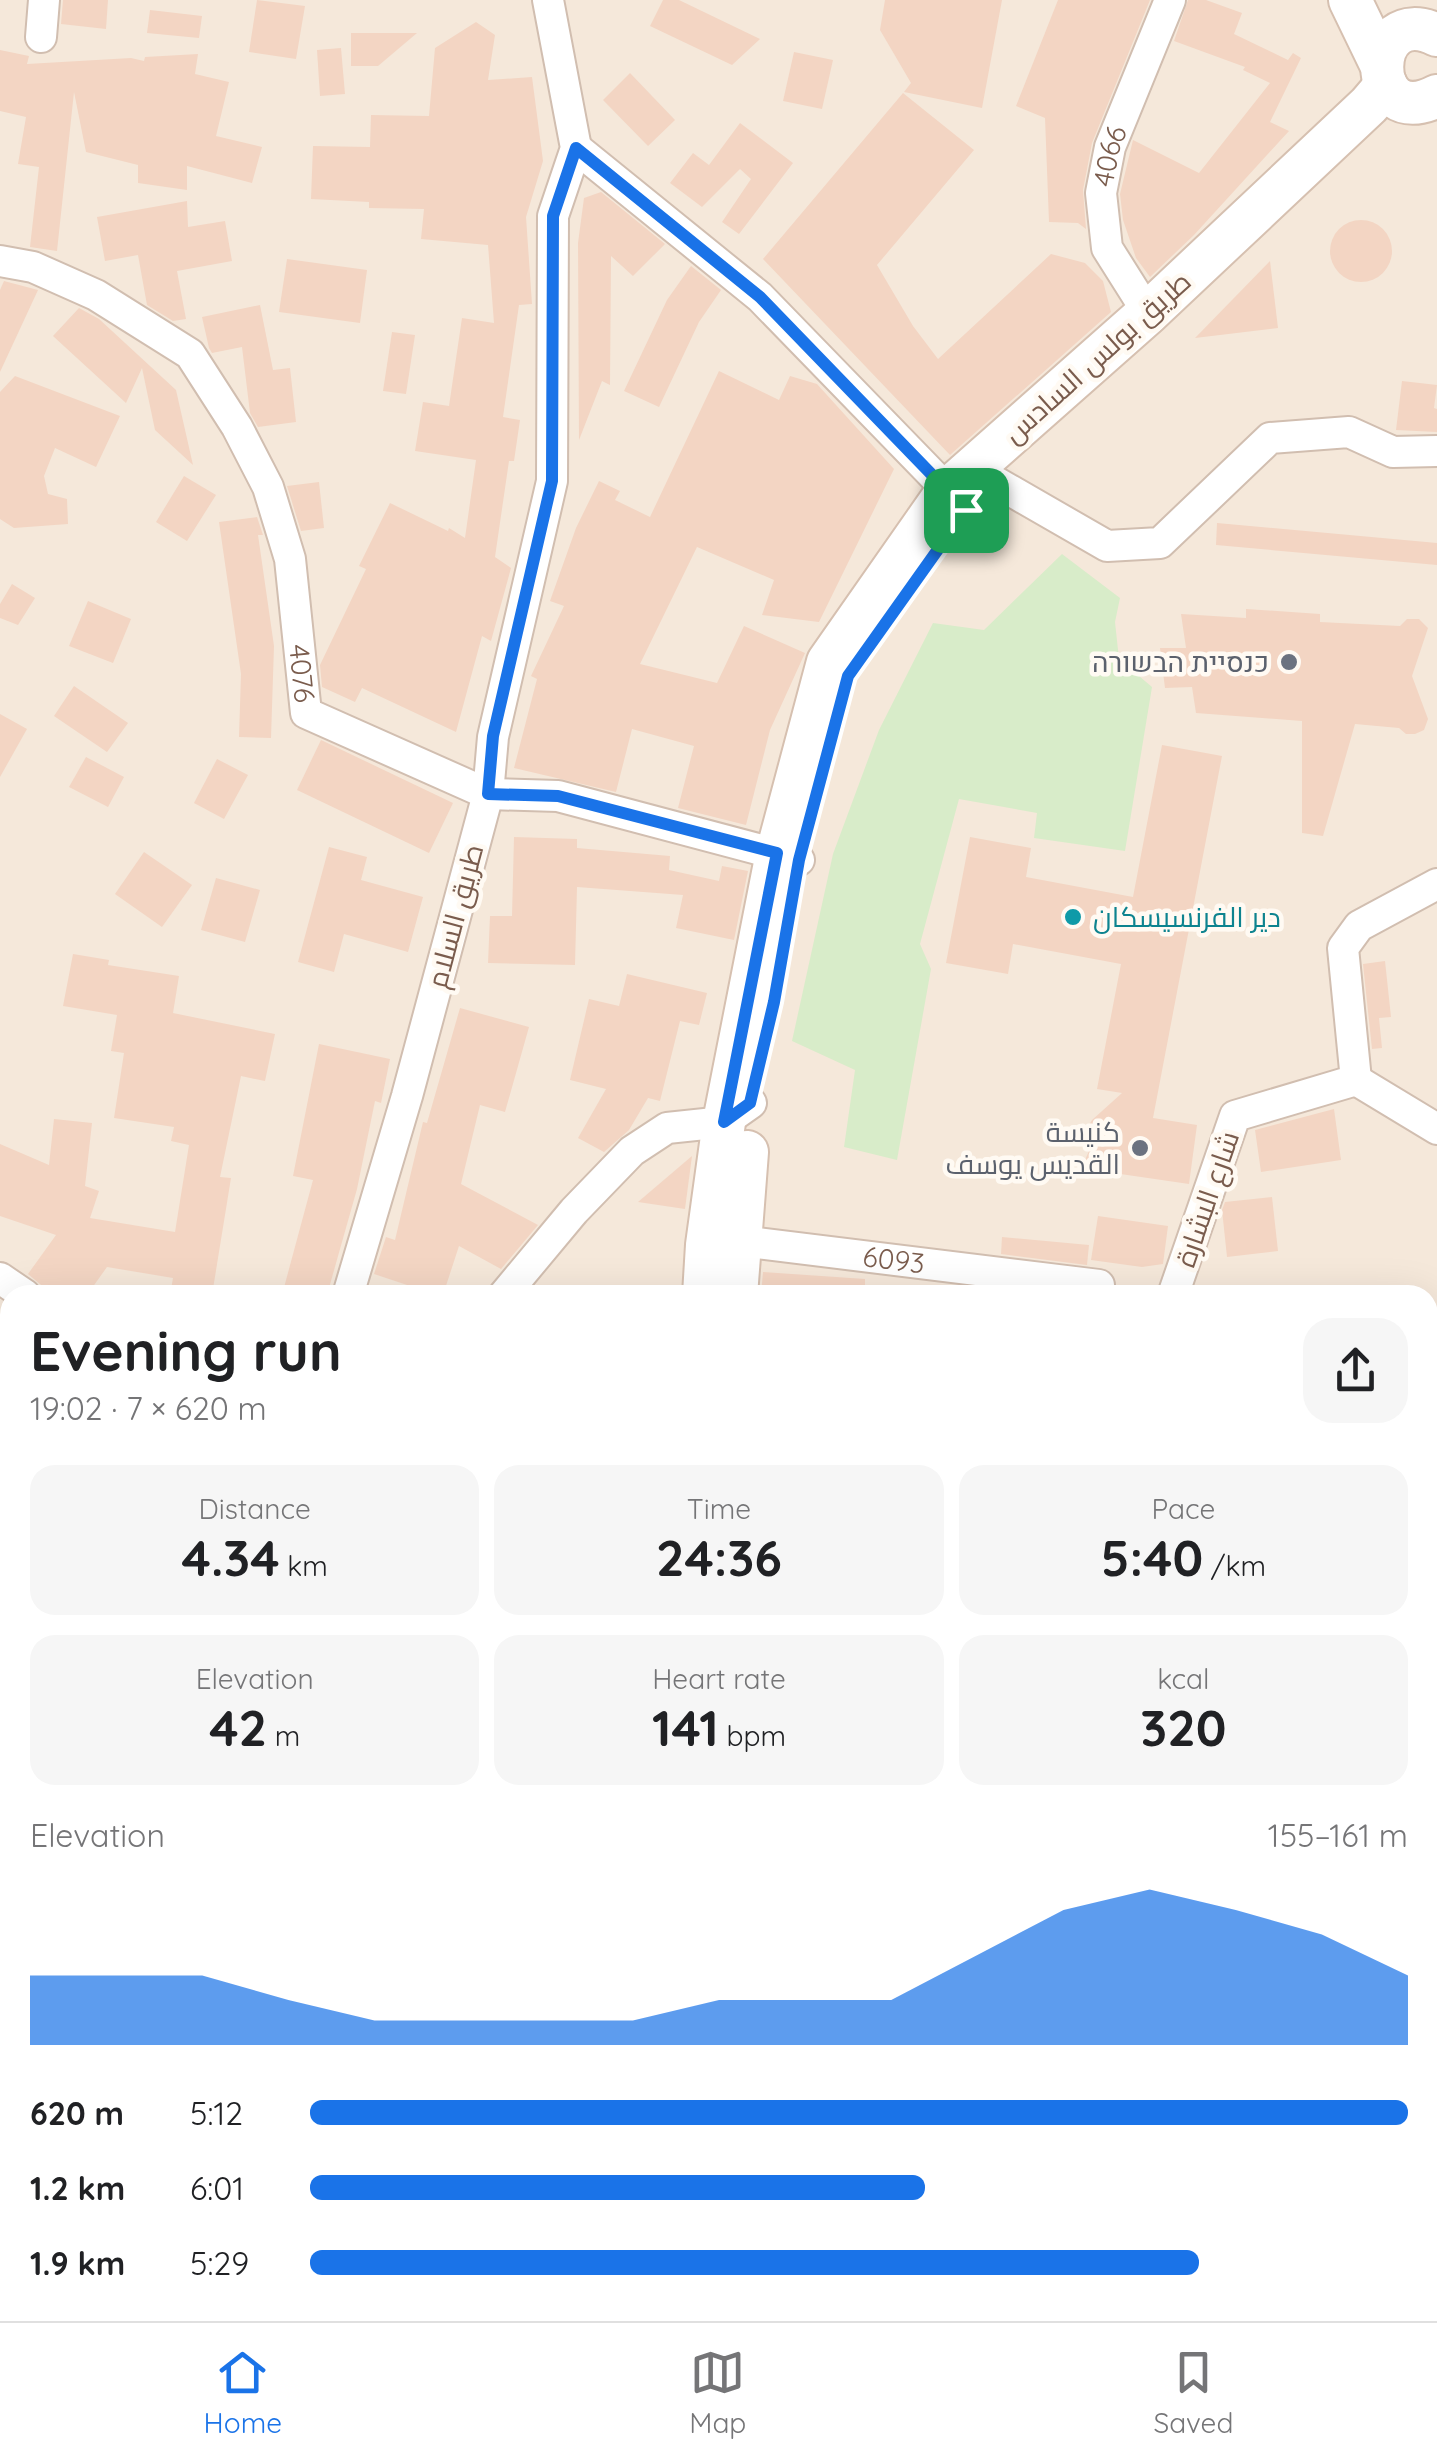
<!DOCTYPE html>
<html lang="en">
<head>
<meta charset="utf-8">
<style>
	body { margin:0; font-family:Quicksand,Cairo,Heebo,sans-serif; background:#f6f6f6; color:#202124; height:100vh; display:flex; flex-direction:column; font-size:38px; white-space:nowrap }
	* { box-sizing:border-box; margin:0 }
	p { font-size:32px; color:#757577 }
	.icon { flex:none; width:55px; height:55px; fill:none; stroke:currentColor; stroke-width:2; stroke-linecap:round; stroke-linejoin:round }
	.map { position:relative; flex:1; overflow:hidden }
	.sheet { position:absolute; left:0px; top:1285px; width:1438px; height:1038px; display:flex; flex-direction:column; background:#fff; border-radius:30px 30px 0 0; box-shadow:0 10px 40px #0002 }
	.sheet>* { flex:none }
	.pin { position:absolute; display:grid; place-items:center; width:85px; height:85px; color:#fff; margin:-42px; border-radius:20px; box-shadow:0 5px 15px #0006 }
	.round { display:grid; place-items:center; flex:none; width:105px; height:105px; border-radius:30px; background:#f6f6f6 }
	.summary { display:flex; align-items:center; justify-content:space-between; height:170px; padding:0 30px }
	h1 { font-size:55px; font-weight:700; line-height:75px }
	.stats { display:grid; grid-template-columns:repeat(3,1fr); gap:15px; height:170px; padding:10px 30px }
	.stats div { display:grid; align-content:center; border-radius:25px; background:#f6f6f6; text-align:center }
	.stats b { font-size:50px; font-weight:700 }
	.stats small { font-size:28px; font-weight:400 }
	.stats p { font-size:28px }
	.chart { height:280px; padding:20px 30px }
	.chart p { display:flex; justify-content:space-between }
	.chart svg { width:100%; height:180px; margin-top:10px; fill:#1a73e8; opacity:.7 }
	ul { padding:0 30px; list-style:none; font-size:32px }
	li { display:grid; grid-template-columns:160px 120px 1fr; align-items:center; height:75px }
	li i { height:25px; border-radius:12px; background:#1a73e8 }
	.menu { display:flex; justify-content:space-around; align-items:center; height:140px; border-top:2px solid #e0e0e0; background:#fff; font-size:28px; color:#757577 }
	.menu a { display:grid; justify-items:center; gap:5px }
	.menu .current { color:#1a73e8 }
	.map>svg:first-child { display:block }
	.residential { fill:#f5e8da; fill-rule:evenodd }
	.green { fill:#d8ecc9 }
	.building { fill:#f3d5c3 }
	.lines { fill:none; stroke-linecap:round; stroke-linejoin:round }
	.street-casing { stroke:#d1beb0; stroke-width:34 }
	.secondary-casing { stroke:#d6c0b0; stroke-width:46 }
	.street { stroke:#fff; stroke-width:30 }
	.secondary { stroke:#fff; stroke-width:42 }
	.route-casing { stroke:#fff; stroke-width:20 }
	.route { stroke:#1a73e8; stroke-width:12 }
	.worship-dot { fill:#6b7280; stroke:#fffaf3; stroke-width:4 }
	.culture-dot { fill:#0f9aa8; stroke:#fffaf3; stroke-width:4 }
	.labels { text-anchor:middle; stroke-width:9; stroke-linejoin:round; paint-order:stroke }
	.street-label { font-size:28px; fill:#7a5c4d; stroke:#fffaf3 }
	.worship-label { font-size:28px; fill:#5b616d; stroke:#fffaf3; text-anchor:end }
	.culture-label { font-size:28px; fill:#0d838f; stroke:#fffaf3; text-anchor:start }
</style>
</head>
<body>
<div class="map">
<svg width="1437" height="2321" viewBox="0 0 1437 2321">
	<rect width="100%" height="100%" fill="#fdf6ec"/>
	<path class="residential" d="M0 0H1437V2321H0ZM10 1295H1428V2312H10Z"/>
	<polygon class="green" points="1062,554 1120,598 1115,622 1119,659 1152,687 1125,851 1034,838 1037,813 959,799 920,944 931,969 897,1160 844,1147 855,1070 792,1041 833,854 879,730 933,623 984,630"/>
	<g class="building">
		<polygon points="63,0 108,0 106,29 61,24"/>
		<polygon points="257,0 305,6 296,59 249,52"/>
		<polygon points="663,0 679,0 760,39 732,65 650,26"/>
		<polygon points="885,0 1002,0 982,108 904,92 911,83 880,30"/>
		<polygon points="1058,0 1150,0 1092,143 1083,190 1086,229 1078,223 1049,222 1045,118 1016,106"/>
		<polygon points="1188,0 1206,0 1242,13 1234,34 1288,60 1293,53 1301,58 1270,122 1289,131 1194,235 1150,277 1136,258 1123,220 1120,194 1133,140 1199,173 1270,83 1243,70 1245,67 1174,41"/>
		<polygon points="150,10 202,16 199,38 147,33"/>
		<polygon points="476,22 495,35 488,80 532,77 543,161 526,217 532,304 519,305 503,417 520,420 514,461 509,461 495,557 511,568 491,641 482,636 456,732 362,688 355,702 322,687 320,665 366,569 359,566 390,503 448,531 449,528 465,538 476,460 415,451 423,402 449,406 462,318 494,323 488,245 421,239 424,209 369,208 369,202 311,199 313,146 370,147 371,115 429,116 435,48"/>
		<polygon points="351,33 417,33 378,66 351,66"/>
		<polygon points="341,48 345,94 320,96 317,50"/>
		<polygon points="0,50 29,56 27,64 131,58 144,61 145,57 198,54 195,74 229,82 216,136 262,147 252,183 187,166 187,190 138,183 138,165 86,152 74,92 57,251 30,247 39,167 18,164 26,117 0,111"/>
		<polygon points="794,52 833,60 822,109 783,101"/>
		<polygon points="630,73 675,120 648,146 603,100"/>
		<polygon points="903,93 974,150 877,265 913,326 938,359 1051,254 1085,263 1103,281 1111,312 950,455 763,259"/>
		<polygon points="740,123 793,163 739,234 722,222 751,179 740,169 702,207 670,183 693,153 709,165"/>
		<polygon points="601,192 665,244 633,276 611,256 610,385 602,381 579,440 578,243 584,198"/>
		<polygon points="187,201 188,227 225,221 232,261 177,271 186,319 173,321 147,305 138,255 105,261 97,217"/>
		<circle cx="1361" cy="251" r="31"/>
		<polygon points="287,259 367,270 360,323 279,312"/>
		<polygon points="1270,261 1278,328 1195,338"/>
		<polygon points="691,266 721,290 699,322 659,407 624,391 667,300"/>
		<polygon points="4,281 38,290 0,372 0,290"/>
		<polygon points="260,305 273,370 290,368 296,422 258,427 250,413 242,347 212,353 209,348 202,317"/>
		<polygon points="79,308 99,319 176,390 193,465 155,430 142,368 126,403 53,336"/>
		<polygon points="392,332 415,335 406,394 383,391"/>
		<polygon points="719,371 779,400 790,376 817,384 894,469 819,622 762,615 774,580 697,547 640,664 717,683 744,626 805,653 770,730 746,825 678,808 694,746 632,729 616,792 514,768 537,679 531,676 564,606 550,601 576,528 599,481 620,491 615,500 650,517"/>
		<polygon points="15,376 120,416 96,467 55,448 44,476 48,494 67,499 68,524 14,528 0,519 0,392"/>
		<polygon points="1402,381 1437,385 1434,408 1437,409 1437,432 1396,430"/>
		<polygon points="184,476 216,495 187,541 156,522"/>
		<polygon points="319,482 324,528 301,531 287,486"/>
		<polygon points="257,517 263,535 258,535 274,646 271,738 239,737 241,674 219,522"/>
		<polygon points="1217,523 1437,543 1437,565 1216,545"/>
		<polygon points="12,584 35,598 18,625 0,618 0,604"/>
		<polygon points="88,601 131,619 113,663 69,646"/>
		<polygon points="1246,609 1320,614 1320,622 1400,626 1407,619 1419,619 1428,628 1412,676 1428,719 1424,730 1415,734 1406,734 1399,728 1355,724 1323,836 1302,833 1302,721 1196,713 1192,687 1165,688 1160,648 1186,648 1181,614 1246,618"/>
		<polygon points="74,686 128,723 107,752 54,716"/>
		<polygon points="0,714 27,729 0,777"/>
		<polygon points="321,740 453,803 429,853 297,790"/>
		<polygon points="1162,745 1222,756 1153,1118 1197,1125 1189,1184 1093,1170 1085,1160 1089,1151 1079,1142 1092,1120 1122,1093 1097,1089 1121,964 1013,944 1008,974 946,963 970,837 1031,848 1026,877 1133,897"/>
		<polygon points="86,757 124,777 108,807 69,787"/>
		<polygon points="217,759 248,775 224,819 194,803"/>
		<polygon points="514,837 577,839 577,848 670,856 669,870 719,881 722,866 748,871 734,940 676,928 683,895 577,887 575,965 488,963 490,916 512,916"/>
		<polygon points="329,847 367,857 361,880 423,897 408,952 344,934 334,972 298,962"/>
		<polygon points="144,852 192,885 162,927 115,894"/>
		<polygon points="216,878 260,890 245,942 201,930"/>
		<polygon points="73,954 109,960 108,965 179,976 173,1013 275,1034 265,1081 241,1076 220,1177 231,1178 212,1295 170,1295 173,1278 107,1267 87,1295 53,1295 28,1274 56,1235 0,1216 0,1144 49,1165 54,1119 92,1123 85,1186 99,1191 90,1218 175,1232 189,1145 171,1141 174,1127 114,1118 124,1053 111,1051 117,1015 63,1006"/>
		<polygon points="1385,961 1391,1017 1379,1018 1382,1048 1372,1049 1363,964"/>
		<polygon points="627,974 707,993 699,1025 680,1021 660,1101 648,1098 629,1130 604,1152 578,1138 606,1089 570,1080 589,999 619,1006"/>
		<polygon points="460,1008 529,1027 505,1112 480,1105 461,1184 538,1225 501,1269 459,1246 443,1295 437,1295 374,1274 386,1237 395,1240 423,1122 427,1123"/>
		<polygon points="319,1044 390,1059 381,1103 375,1101 357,1189 327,1295 282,1295 313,1180 293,1176"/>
		<polygon points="1334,1109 1341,1160 1261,1172 1255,1130"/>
		<polygon points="692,1156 685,1209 638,1202"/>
		<polygon points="1272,1197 1278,1251 1227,1257 1222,1210 1225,1202"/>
		<polygon points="1098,1216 1168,1226 1163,1264 1142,1267 1091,1260"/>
		<polygon points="1002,1237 1089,1245 1087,1265 1001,1254"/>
		<polygon points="763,1272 865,1279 865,1295 761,1295"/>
	</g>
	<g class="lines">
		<g class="street-casing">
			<g id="street">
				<polyline points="41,37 44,0"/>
				<polyline points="576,148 760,297 966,509"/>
				<path id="s1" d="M0 261 33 267 96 295 190 354 237 427 268 487 290 559 306 713 488 794 558 796 799 860"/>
				<path id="s2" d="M1148 313 1107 248 1101 193 1110 147 1170 0"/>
				<polyline points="987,477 1107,546 1160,543 1270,438 1349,432 1393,452 1437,451"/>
				<polyline points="1356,1080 1437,1129"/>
				<path id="s3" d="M740 1241 1099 1285 1098 1295"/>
				<polyline points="0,1278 25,1295"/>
				<polyline points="348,1295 407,1096 488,794 493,737 552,481 553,216 576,148 548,0"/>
				<polyline points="504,1295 574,1211 632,1151 667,1128 724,1122 751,1103"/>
				<polyline points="1173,1295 1235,1116 1356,1080 1343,948 1359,926 1437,884"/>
				<polyline points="1428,1448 1437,1447"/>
				<polyline points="1428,1574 1437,1567"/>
				<polyline points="1428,1613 1437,1631"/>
				<polyline points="0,1700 10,1695"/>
				<polyline points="1434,1734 1437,1718"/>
				<polyline points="0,1786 10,1771"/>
				<polyline points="1428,1927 1437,1922"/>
				<polyline points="1428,2011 1437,1991"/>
				<polyline points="1428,2129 1437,2136"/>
				<polyline points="1428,2259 1437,2248"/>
				<polyline points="1246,2312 1258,2321"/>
				<polyline points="591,2321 597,2312"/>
				<polyline points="623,2321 639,2312"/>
				<polyline points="792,2321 799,2312"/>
				<polyline points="1029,2321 1045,2312"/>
				<polyline points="1211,2321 1217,2312"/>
				<polyline points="1354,2321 1365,2312"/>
			</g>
		</g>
		<g class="secondary-casing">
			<g id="secondary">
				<polyline points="1350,0 1380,62"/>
				<path d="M1437 35C1365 0 1363 134 1437 96"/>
				<polyline points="704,1295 707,1245 724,1122 777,853 828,662 949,489 1148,313 1369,105 1386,85"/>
				<polyline points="736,1295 747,1152"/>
				<polyline points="397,2321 401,2312"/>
				<polyline points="433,2321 437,2312"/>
			</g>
		</g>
		<use href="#street" class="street"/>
		<use href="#secondary" class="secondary"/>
	</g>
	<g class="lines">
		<g class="route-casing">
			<polygon id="route" points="576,148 760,297 966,510 848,676 799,860 774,1002 750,1103 724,1122 777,853 558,796 488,794 493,736 552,481 553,216"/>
		</g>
		<use href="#route" class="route"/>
	</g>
	<g class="worship-dot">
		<circle cx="1289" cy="662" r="10"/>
		<circle cx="1140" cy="1148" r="10"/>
	</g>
	<circle class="culture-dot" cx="1073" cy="917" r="10"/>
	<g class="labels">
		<g class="street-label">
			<text dy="10" stroke="none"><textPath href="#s2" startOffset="170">4066</textPath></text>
			<text transform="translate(1097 357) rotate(-42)" y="10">طريق بولس السادس</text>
			<text dy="10" stroke="none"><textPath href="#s1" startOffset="558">4076</textPath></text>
			<text transform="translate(455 916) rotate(-75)" y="10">طريق السلام</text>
			<text transform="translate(1207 1199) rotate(-71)" y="10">شارع البشارة</text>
			<text dy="10" stroke="none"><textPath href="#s3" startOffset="155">6093</textPath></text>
		</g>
		<g class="worship-label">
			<text x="1269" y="672">כנסיית הבשורה</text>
			<text x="1120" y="1142">كنيسة<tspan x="1120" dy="32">القديس يوسف</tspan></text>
		</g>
		<g class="culture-label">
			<text x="1093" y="927">دير الفرنسيسكان</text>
		</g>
	</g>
</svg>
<div class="pin" style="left:966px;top:510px;background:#1e9e55"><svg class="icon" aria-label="arrive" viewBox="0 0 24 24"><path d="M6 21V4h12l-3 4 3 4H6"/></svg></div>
<section class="sheet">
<div class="summary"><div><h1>Evening run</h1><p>19:02 · 7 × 620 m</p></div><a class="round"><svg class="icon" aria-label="share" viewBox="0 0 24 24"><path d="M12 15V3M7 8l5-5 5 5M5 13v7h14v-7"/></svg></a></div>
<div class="stats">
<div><p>Distance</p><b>4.34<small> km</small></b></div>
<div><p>Time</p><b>24:36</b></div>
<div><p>Pace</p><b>5:40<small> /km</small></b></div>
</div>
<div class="stats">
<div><p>Elevation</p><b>42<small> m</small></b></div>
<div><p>Heart rate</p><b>141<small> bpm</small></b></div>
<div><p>kcal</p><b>320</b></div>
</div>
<div class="chart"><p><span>Elevation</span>155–161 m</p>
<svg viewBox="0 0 160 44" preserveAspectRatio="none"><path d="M0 44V27L10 27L20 27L30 33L40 38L50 38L60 38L70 38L80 33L90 33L100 33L110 22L120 11L130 6L140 11L150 17L160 27V44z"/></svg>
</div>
<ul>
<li><b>620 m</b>5:12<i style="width:100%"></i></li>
<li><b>1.2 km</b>6:01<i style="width:56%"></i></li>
<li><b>1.9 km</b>5:29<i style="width:81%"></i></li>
</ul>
</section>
</div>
<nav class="menu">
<a class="current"><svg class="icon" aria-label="home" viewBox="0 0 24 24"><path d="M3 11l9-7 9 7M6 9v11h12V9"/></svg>Home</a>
<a><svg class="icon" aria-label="map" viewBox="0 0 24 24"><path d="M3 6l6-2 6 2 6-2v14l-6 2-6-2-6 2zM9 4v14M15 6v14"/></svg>Map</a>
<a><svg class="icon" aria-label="saved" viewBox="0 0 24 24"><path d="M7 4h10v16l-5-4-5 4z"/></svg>Saved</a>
</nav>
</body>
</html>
